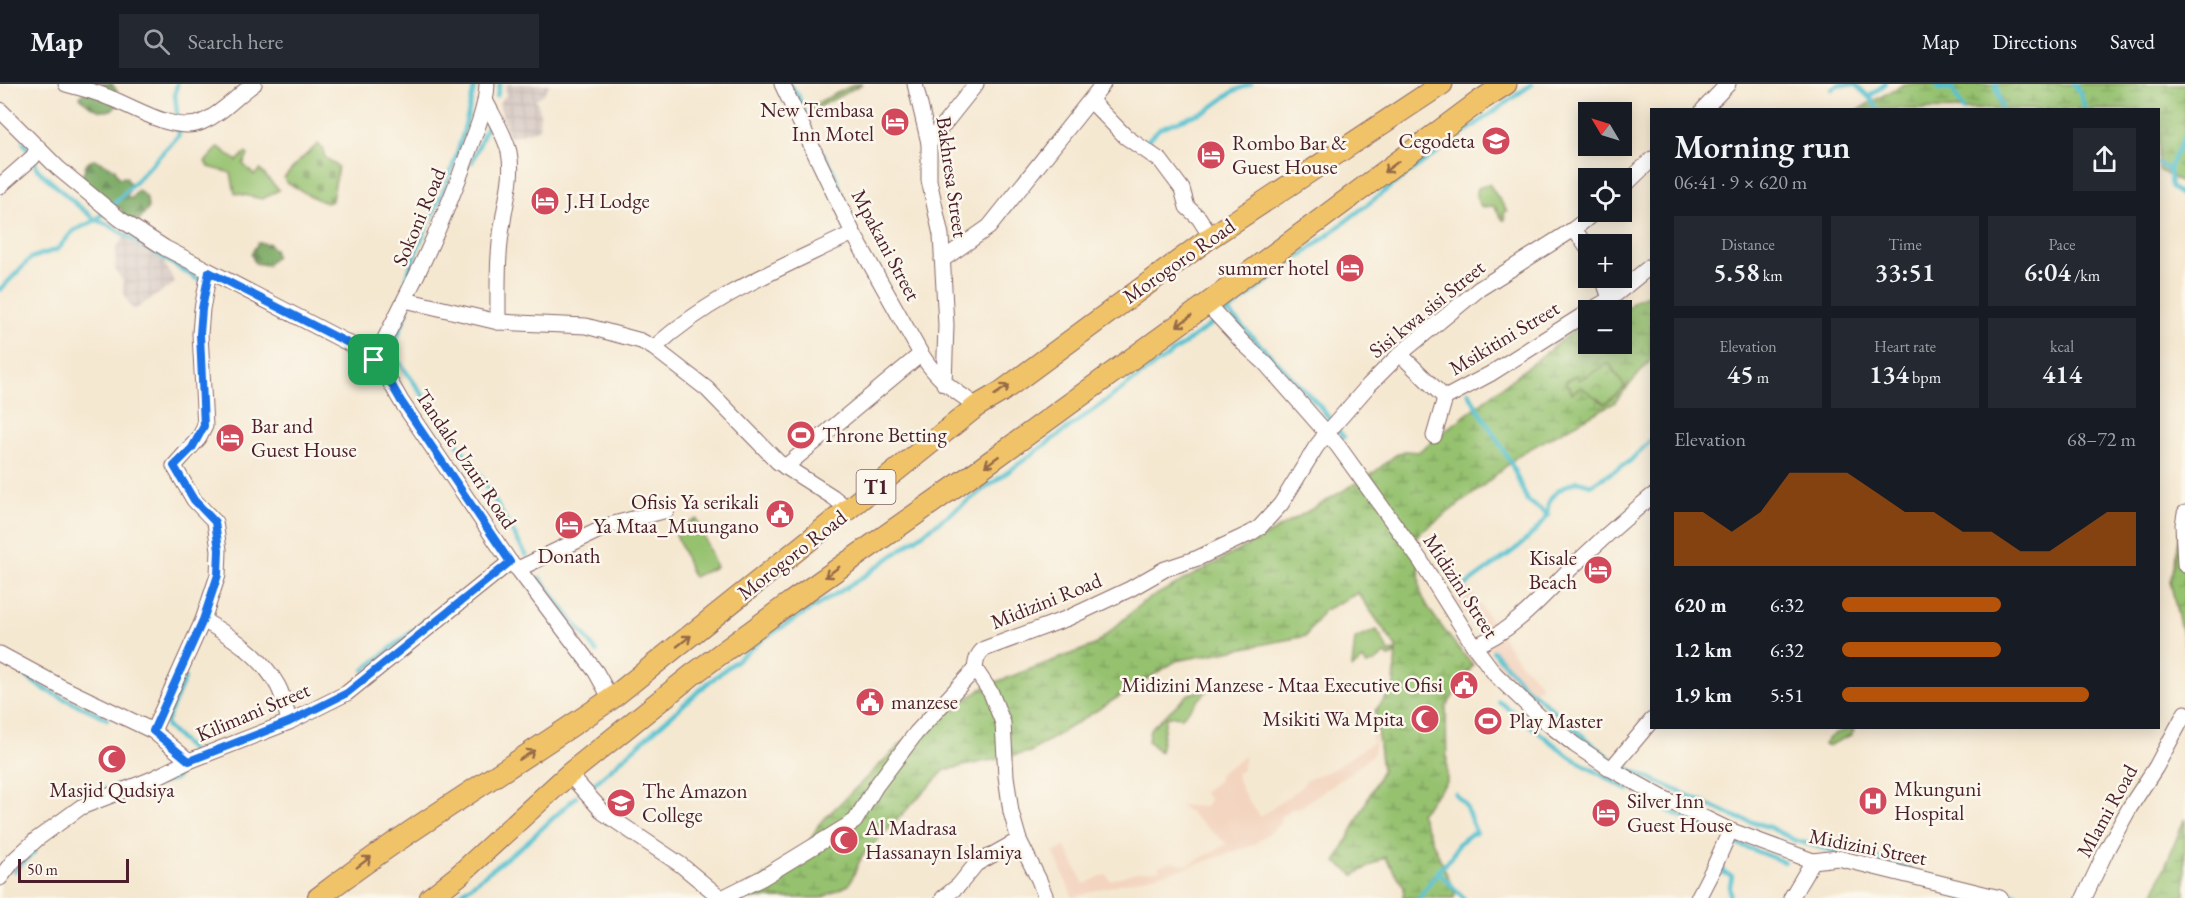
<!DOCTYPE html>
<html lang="en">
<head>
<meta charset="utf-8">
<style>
	body { margin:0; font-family:"EB Garamond",serif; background:#242831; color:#f1f3f6; height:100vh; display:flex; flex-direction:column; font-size:22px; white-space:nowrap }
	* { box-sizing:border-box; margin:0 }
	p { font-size:20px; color:#9ea1a6 }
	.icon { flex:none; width:33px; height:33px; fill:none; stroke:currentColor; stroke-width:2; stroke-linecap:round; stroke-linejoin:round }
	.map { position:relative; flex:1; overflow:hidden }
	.sheet { position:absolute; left:1650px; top:24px; width:510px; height:621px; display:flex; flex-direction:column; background:#171b24; border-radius:0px; box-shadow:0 3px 15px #0003 }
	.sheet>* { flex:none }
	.needle { width:39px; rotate:308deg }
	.controls { position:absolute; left:1578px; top:18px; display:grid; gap:12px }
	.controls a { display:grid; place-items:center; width:54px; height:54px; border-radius:0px; background:#171b24; box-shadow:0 3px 15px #0003; font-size:30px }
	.scale { position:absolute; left:18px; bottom:15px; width:111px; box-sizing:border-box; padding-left:6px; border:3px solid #4a1f2b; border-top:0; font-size:16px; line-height:21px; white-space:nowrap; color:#4a1f2b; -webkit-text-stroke:4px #fbf7ec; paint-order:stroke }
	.pin { position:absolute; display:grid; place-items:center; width:51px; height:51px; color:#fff; margin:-26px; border-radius:12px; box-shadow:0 3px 9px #0006 }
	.round { display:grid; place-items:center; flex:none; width:63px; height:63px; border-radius:0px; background:#242831 }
	.headline { display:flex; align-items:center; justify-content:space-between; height:102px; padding:0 24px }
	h1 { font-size:33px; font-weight:600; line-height:45px }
	.stats { display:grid; grid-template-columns:repeat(3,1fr); gap:9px; height:102px; padding:6px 24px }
	.stats div { display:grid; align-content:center; border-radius:0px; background:#242831; text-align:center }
	.stats b { font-size:26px; font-weight:600 }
	.stats small { font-size:16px; font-weight:400 }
	.stats p { font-size:16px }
	.chart { height:168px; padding:12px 24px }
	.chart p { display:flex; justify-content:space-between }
	.chart svg { width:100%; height:108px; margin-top:6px; fill:#b45309; opacity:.7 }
	ul { padding:0 24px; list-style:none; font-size:20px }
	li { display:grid; grid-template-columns:96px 72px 1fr; align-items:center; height:45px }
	li i { height:15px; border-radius:8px; background:#b45309 }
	header { display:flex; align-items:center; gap:36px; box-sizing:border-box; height:84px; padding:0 30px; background:#171b24; border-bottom:2px solid #363941 }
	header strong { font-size:28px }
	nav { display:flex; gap:33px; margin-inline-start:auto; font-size:21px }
	.search { width:420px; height:54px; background:#242831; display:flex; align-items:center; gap:15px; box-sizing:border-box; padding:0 21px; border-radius:0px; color:#9ea1a6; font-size:22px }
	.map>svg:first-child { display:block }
	.built { fill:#f3d4bf }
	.industrial { fill:url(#industrial-grid) }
	.green { fill:#96c26f; stroke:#70704d; stroke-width:1.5 }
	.forest { fill:url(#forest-firs); stroke:#616446; stroke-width:1.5 }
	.wetland { fill:url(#wetland-marsh); stroke:#70704d; stroke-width:1.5 }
	.cemetery { fill:url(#cemetery-stones); stroke:#70704d; stroke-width:1.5 }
	.park { fill:url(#park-crowns); stroke:#70704d; stroke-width:1.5 }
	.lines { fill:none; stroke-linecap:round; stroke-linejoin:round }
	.stream { stroke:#55c1d0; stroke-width:4.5 }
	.minor-casing { stroke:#866565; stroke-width:17 }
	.highway-casing { stroke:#866565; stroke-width:23 }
	.minor { stroke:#fff; stroke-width:15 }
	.highway { stroke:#f1c369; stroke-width:21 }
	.oneway { stroke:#956947 }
	.route-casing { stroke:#fff; stroke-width:12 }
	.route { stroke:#1a73e8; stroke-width:8 }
	.labels { text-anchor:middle; stroke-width:5; stroke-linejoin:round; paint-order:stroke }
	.shield { fill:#fbf7ec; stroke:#7f6065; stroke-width:1.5 }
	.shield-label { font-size:20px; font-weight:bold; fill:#4a1f2b }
	.poi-label { font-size:21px; fill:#4a1f2b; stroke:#fbf7ec; text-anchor:start }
	.street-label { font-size:21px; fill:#4a1f2b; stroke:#fbf7ec }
</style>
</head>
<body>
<header>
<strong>Map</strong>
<div class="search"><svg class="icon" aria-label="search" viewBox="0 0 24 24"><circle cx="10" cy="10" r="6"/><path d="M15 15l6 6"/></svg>Search here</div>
<nav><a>Map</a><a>Directions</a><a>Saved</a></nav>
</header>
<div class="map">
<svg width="2185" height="814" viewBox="0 0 2185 814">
	<defs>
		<pattern id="industrial-grid" width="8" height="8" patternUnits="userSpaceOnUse" patternTransform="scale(1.5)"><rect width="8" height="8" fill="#cfc0bb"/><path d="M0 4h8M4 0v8" fill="none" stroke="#b3a5a1"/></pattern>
		<pattern id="forest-firs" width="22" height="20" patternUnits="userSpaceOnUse" patternTransform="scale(1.5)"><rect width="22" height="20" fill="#78a862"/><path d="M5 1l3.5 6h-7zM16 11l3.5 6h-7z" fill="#648851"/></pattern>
		<pattern id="wetland-marsh" width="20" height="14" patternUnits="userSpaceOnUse" patternTransform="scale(1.5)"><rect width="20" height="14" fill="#96c26f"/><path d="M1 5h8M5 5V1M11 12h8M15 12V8" fill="none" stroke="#7c9d5b"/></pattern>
		<pattern id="cemetery-stones" width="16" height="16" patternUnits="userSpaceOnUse" patternTransform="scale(1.5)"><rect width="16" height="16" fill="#96c26f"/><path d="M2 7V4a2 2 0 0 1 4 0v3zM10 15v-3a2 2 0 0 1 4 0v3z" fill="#7c9d5b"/></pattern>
		<pattern id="park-crowns" width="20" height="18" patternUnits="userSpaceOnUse" patternTransform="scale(1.5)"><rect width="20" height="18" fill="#96c26f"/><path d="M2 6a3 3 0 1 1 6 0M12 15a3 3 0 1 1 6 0" fill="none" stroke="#7c9d5b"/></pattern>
	</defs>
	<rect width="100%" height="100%" fill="#fbf7ec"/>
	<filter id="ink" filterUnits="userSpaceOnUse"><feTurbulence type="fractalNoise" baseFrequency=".0167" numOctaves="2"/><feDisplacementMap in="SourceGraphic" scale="12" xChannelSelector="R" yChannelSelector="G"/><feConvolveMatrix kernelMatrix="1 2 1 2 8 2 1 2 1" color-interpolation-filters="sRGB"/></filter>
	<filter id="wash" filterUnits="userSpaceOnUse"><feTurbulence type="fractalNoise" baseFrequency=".008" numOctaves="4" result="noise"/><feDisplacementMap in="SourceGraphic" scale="24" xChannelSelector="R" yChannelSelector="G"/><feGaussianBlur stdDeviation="1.35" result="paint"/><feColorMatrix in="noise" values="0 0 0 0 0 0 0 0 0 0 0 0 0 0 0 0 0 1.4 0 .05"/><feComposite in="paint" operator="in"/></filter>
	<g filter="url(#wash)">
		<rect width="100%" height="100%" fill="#f5e8d1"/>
		<polygon class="built" points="1467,502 1518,576 1543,602 1532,608 1504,591 1490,565 1391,644 1375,653 1373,670 1358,683 1298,725 1291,725 1280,733 1280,739 1270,749 1253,761 1185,784 1096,806 1073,814 1054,769 1065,762 1084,800 1101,792 1107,791 1110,796 1136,788 1158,786 1159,782 1172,778 1188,781 1227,760 1180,721 1205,723 1210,716 1203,708 1218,697 1220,689 1245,672 1242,686 1236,689 1242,707 1260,733 1299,705 1307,696 1335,684 1373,658 1371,654 1375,649 1467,572 1482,555 1454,511"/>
		<g class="industrial">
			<polygon points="505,0 550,0 544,10 536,15 540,27 539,45 508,53 499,19 506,11"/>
			<polygon points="125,152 164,178 175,199 134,226 128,219 123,206 123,198 115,185 116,164"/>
		</g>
		<g class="green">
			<polygon points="862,0 813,26 809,23 853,1"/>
			<polygon points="219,63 237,77 245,69 248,71 243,80 254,91 260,86 279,106 262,115 235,109 231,89 209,83 205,78"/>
			<polygon points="1489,100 1507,127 1504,129 1505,136 1503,136 1494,122 1481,123 1476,113 1478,104"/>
			<polygon points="697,435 716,483 693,493 674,445"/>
			<polygon points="1377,546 1389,568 1394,567 1395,570 1389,573 1385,570 1375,578 1367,581 1363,576 1352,584 1355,555"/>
			<polygon points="1210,604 1182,633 1173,632 1166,634 1160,668 1148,657 1150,645 1189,610"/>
			<path d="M1852 644 1854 647 1851 651 1828 662 1824 660C1830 651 1842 646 1852 644Z"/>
		</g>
		<g class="forest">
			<path d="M96 0H112L117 7V22C105 33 90 24 80 13L88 4Z"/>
			<polygon points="94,75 115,85 119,94 126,93 131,102 127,112 131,115 138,106 147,114 148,125 139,137 126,135 120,124 115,123 79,105 86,80"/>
			<polygon points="258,159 264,159 266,162 268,159 274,166 276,172 267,181 255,179 251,170"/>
		</g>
		<g class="wetland">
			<polygon points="1904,0 2185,0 2185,101 2159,86 2158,26 1859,25"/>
			<path d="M1651 210V276L1614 319 1520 370 1477 407 1416 452C1422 469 1418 487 1420 504 1421 520 1461 568 1473 581L1446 623 1447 698 1420 729 1455 809 1454 814H1403L1404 803 1385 773 1354 791 1336 778 1382 686 1375 627 1394 603 1396 563 1358 509 1323 527 1306 552 1176 577 1030 668 945 686 862 772 849 801 821 814H732L805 766 819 740 908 653 988 601 1095 561 1143 518 1267 451 1372 390 1397 370 1405 367 1418 368 1588 236V260H1622V230L1635 216Z"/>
			<polygon points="2185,422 2185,563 2170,497"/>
			<polygon points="2185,734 2185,814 2152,814"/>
		</g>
		<path class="cemetery" d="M318 60 324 66V72L338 83 332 117 327 119C310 114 302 106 286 98L284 94 298 78Z"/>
		<polygon class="park" points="1609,279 1625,303 1605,320 1581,303 1572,309 1565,298 1576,291 1579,296"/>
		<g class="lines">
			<g class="stream">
				<polyline points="1936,0 1940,5 1952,4 1963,26"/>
				<polyline points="1996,0 2002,26"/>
				<polyline points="2074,0 2081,11 2085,26"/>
				<polyline points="791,2 798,11 807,35"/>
				<polyline points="1832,5 1839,0 1856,1 1872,16 1878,26"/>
				<polyline points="497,12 500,0"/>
				<polyline points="1870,12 1885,0"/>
				<polyline points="23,58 33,73 37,85 76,120 96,136 109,141 204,199"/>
				<polyline points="1142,62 1160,44 1208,26 1234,7 1251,0"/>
				<polyline points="823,69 833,87 842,110"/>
				<polyline points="472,78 490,35"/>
				<polyline points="2158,79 2169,86 2171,104 2185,113"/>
				<path d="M2169 86C2172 73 2181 64 2185 51"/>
				<path d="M406 198C414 166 430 137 443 107 458 73 467 36 475 0"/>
				<polyline points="0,206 31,174 58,165 73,147 96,136 119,115 179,51 175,10 177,0"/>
				<polyline points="407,227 395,260 397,275 478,388 526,471"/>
				<polyline points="1228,228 1318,320 1329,334"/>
				<polyline points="1468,308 1511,379 1527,416 1548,431"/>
				<polyline points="1336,344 1344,353"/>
				<polyline points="540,494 597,568"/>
				<path d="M1466 501C1491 481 1522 465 1542 439 1547 434 1547 429 1548 422 1551 408 1566 401 1578 397L1591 401 1630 377 1652 355"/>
				<polyline points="1493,567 1527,605 1539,614"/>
				<polyline points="364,586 450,517"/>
				<path d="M24 589C36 607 86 622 107 635"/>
				<polyline points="185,594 166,638 167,643 195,670 197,669"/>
				<polyline points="1541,615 1568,640 1616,679 1738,734 1769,743 1794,756 1838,768"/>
				<polyline points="1499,617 1570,673 1628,706"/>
				<polyline points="157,700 177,694"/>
				<polyline points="594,700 708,599 766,553 863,493 1220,234 1407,90 1532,0"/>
				<polyline points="1638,713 1720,750"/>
				<polyline points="83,715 89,711 117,701"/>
				<polyline points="1730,757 1784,778"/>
				<polyline points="1870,774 1886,777 1911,785"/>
				<polyline points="1722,779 1721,783 1724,789 1732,792 1730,802 1730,814"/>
				<polyline points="14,787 34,768"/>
				<polyline points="1438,788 1464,814"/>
				<polyline points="1998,806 2029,814"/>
				<polyline points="455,814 526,759 576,713"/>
				<polyline points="1419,814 1439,786 1452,773 1458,760 1471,750 1476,749 1465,720 1455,710"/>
			</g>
		</g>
	</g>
	<g filter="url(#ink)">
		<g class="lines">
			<g class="minor-casing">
				<g id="minor">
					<path d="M66 0C81 4 96 8 110 14 134 23 176 50 202 38 222 30 236 12 254 0"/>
					<path d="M782 0 853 149 921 270C937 295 953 306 977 322"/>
					<polyline points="915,0 929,59 929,96 941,151 946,241 944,300"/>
					<polyline points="1091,17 1126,53 1161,77 1182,105 1187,123 1199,134 1211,153"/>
					<path d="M486 18C494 34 505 51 509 68 514 92 506 114 503 137 497 170 498 204 498 238"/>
					<polyline points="0,26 58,84 120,135 165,164 350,260 381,282 401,317 510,478 518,485 596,588 611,615"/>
					<polyline points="1703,26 1728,0"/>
					<polyline points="929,59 976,0"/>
					<polyline points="0,102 33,73 38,63"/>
					<polyline points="1622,104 1652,75"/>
					<polyline points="1574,145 1588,165"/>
					<polyline points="942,176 989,143 1103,0"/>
					<polyline points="1603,194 1610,215"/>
					<polyline points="405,216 498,238 586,242 641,257 654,264 707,305 778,378 833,413 849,426"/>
					<polyline points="1207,220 1244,260 1266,280 1338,362 1420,476 1474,562 1495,590 1541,634 1575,661 1611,685 1663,714 1729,746 1813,777 1838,774 2000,814"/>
					<polyline points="1591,226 1610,215 1652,181"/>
					<path d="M654 264C711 211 784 183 853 149"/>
					<polyline points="1400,270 1445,314"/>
					<path d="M374 276C409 208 444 139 469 66 477 44 486 24 487 0"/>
					<polyline points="1434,352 1445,314 1490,290 1588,228"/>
					<polyline points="785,383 921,270"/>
					<polyline points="2185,429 2183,441 2185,481"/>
					<polyline points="518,485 610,441 667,426"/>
					<path d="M203 536C232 553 261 571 278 602 284 613 286 626 289 638"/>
					<path d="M1474 562C1512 548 1540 515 1568 487 1595 461 1623 436 1652 412"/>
					<polyline points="0,570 61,603 153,647 189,677"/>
					<polyline points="153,647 203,536 218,491 219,466 215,438 194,416 174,382 199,354 205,342 200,250 202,225 209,188"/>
					<polyline points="1611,685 1652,636"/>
					<polyline points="569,690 604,729 681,781 721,814"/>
					<polyline points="0,794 14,776 37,755 81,723 150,696 189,677 289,638 347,609 510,478"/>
					<polyline points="722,814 762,794 855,737 876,702 916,649 975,585"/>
					<polyline points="943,814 959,801 976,780 1019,756"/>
					<path d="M1046 814 1039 796 1019 756 1011 728 1006 692 1003 639 991 609 975 585C976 576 977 571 984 565L1068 534 1130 505 1165 485 1198 474 1251 449 1260 443 1281 420 1316 363 1327 349 1369 301 1400 270 1479 205 1574 145 1595 128"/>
					<polyline points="1698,814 1714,783 1730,747"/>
					<polyline points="1791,814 1813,777"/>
					<polyline points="2084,814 2107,765 2130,723 2156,683 2185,629"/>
				</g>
			</g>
			<g class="highway-casing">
				<g id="highway">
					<path d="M318 814C412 742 514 682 611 615L977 322 1001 308 1211 153 1442 0"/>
					<polyline points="430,814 458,792 569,690 692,591 791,518 980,385 1207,220 1481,16 1506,0"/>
				</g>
			</g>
			<use href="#minor" class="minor"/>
			<use href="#highway" class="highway"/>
		</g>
		<defs><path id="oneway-shaft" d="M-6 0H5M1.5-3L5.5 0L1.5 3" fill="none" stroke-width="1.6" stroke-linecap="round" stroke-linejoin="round" transform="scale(1.5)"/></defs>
		<g class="oneway">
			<use href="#oneway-shaft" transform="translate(1391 83) rotate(143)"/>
			<use href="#oneway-shaft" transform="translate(1184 237) rotate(144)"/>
			<use href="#oneway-shaft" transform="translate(1002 306) rotate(-34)"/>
			<use href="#oneway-shaft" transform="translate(992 377) rotate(144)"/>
			<use href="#oneway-shaft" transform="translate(832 488) rotate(144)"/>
			<use href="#oneway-shaft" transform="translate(684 557) rotate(-38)"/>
			<use href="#oneway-shaft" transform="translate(527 671) rotate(-32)"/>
			<use href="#oneway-shaft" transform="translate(364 778) rotate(-37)"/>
		</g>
	</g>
	<g class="lines" filter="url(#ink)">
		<g class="route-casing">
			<polygon id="route" points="209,188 350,260 381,282 401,317 510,478 347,609 289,638 189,677 153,647 203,536 218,491 219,466 215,438 194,416 174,382 192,364 204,342 200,250 202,225"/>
		</g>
		<use href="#route" class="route"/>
	</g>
	<defs>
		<g id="hotel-disc" transform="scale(1.5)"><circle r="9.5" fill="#d1495b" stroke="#fbf7ec"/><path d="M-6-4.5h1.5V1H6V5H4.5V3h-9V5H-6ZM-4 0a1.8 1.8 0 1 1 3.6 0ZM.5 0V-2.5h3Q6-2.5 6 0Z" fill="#fff"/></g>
		<g id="university-disc" transform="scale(1.5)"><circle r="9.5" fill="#d1495b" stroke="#fbf7ec"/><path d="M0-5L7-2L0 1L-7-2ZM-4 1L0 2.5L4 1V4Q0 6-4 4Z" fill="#fff"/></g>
		<g id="stadium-disc" transform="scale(1.5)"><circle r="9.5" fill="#d1495b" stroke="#fbf7ec"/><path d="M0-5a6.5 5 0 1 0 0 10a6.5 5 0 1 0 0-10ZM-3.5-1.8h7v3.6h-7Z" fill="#fff"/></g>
		<g id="civic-disc" transform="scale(1.5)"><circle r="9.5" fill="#d1495b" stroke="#fbf7ec"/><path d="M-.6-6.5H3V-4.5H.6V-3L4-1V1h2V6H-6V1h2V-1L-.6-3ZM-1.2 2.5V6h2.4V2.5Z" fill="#fff"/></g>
		<g id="mosque-disc" transform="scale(1.5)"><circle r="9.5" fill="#d1495b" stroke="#fbf7ec"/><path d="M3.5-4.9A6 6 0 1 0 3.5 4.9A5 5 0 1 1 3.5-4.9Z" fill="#fff"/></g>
		<g id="hospital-disc" transform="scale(1.5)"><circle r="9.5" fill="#d1495b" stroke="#fbf7ec"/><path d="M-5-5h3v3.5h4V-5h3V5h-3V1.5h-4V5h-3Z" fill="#fff"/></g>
		<g id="school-disc" transform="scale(1.5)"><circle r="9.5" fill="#d1495b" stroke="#fbf7ec"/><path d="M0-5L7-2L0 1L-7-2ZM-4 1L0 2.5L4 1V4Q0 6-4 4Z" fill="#fff"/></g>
	</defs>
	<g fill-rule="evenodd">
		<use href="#hotel-disc" x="895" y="38"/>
		<use href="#university-disc" x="1496" y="57"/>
		<use href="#hotel-disc" x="1211" y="71"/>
		<use href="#hotel-disc" x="545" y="117"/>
		<use href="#hotel-disc" x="1350" y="184"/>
		<use href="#stadium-disc" x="801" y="351"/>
		<use href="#hotel-disc" x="230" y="354"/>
		<use href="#civic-disc" x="780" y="430"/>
		<use href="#hotel-disc" x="569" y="441"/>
		<use href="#hotel-disc" x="1598" y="486"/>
		<use href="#civic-disc" x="1464" y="601"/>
		<use href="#civic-disc" x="870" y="618"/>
		<use href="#mosque-disc" x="1425" y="635"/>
		<use href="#stadium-disc" x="1488" y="637"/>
		<use href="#mosque-disc" x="112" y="675"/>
		<use href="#hospital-disc" x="1873" y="717"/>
		<use href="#school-disc" x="621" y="719"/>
		<use href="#hotel-disc" x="1606" y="729"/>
		<use href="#mosque-disc" x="844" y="756"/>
	</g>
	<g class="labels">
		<rect class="shield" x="856.5" y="386" width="39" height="34" rx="4.5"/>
		<g class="shield-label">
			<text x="876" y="410">T1</text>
		</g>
		<g class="poi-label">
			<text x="874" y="33" text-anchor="end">New Tembasa<tspan x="874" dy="24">Inn Motel</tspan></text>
			<text x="1475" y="64" text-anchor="end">Cegodeta</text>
			<text x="1232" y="66">Rombo Bar &amp;<tspan x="1232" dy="24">Guest House</tspan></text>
			<text x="566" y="124">J.H Lodge</text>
			<text x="1329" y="191" text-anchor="end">summer hotel</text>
			<text x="251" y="349">Bar and<tspan x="251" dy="24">Guest House</tspan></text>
			<text x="822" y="358">Throne Betting</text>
			<text x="759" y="425" text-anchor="end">Ofisis Ya serikali<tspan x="759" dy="24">Ya Mtaa_Muungano</tspan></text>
			<text x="569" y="479" text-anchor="middle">Donath</text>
			<text x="1577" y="481" text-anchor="end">Kisale<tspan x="1577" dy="24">Beach</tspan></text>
			<text x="1443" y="608" text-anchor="end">Midizini Manzese - Mtaa Executive Ofisi</text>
			<text x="891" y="625">manzese</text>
			<text x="1404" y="642" text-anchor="end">Msikiti Wa Mpita</text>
			<text x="1509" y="644">Play Master</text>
			<text x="1894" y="712">Mkunguni<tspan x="1894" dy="24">Hospital</tspan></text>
			<text x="112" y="713" text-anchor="middle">Masjid Qudsiya</text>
			<text x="642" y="714">The Amazon<tspan x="642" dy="24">College</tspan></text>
			<text x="1627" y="724">Silver Inn<tspan x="1627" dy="24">Guest House</tspan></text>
			<text x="865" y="751">Al Madrasa<tspan x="865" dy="24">Hassanayn Islamiya</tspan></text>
		</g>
		<g class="street-label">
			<text transform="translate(952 93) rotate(82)" y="7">Bakhresa Street</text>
			<text transform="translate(419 133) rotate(-67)" y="7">Sokoni Road</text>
			<text transform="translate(886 161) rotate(62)" y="7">Mpakani Street</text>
			<text transform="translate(1179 177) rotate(-35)" y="7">Morogoro Road</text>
			<text transform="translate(1427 225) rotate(-39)" y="7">Sisi kwa sisi Street</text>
			<text transform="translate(1504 254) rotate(-31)" y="7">Msikitini Street</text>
			<text transform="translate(466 375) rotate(56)" y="7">Tandale Uzuri Road</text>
			<text transform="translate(792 471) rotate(-38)" y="7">Morogoro Road</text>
			<text transform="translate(1461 502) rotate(57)" y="7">Midizini Street</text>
			<text transform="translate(1046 517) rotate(-22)" y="7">Midizini Road</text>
			<text transform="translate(253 628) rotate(-23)" y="7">Kilimani Street</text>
			<text transform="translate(2107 727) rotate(-61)" y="7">Mlami Road</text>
			<text transform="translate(1868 763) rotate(11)" y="7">Midizini Street</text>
		</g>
	</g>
</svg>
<div class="controls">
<a><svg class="needle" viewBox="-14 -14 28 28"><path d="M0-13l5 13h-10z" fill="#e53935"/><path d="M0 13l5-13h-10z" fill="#9ea1a6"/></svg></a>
<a><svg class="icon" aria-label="locate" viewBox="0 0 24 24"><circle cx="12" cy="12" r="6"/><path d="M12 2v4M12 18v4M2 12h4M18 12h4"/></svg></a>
<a>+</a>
<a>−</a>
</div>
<div class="scale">50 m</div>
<div class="pin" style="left:374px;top:276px;background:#1e9e55"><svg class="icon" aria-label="arrive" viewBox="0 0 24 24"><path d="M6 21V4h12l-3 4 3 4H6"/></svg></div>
<section class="sheet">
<div class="headline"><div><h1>Morning run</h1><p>06:41 · 9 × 620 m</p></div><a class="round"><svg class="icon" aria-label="share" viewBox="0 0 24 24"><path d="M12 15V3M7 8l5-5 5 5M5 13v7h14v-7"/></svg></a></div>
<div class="stats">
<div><p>Distance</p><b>5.58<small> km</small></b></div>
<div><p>Time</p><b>33:51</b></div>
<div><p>Pace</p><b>6:04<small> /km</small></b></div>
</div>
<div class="stats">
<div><p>Elevation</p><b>45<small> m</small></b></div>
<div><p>Heart rate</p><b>134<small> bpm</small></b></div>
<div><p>kcal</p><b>414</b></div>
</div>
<div class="chart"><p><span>Elevation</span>68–72 m</p>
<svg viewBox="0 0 160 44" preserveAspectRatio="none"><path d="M0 44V22L10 22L20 30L30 22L40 6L50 6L60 6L70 14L80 22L90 22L100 30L110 30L120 38L130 38L140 30L150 22L160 22V44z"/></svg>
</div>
<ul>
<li><b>620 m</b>6:32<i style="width:54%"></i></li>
<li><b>1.2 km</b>6:32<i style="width:54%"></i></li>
<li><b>1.9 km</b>5:51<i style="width:84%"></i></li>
</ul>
</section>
</div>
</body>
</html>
